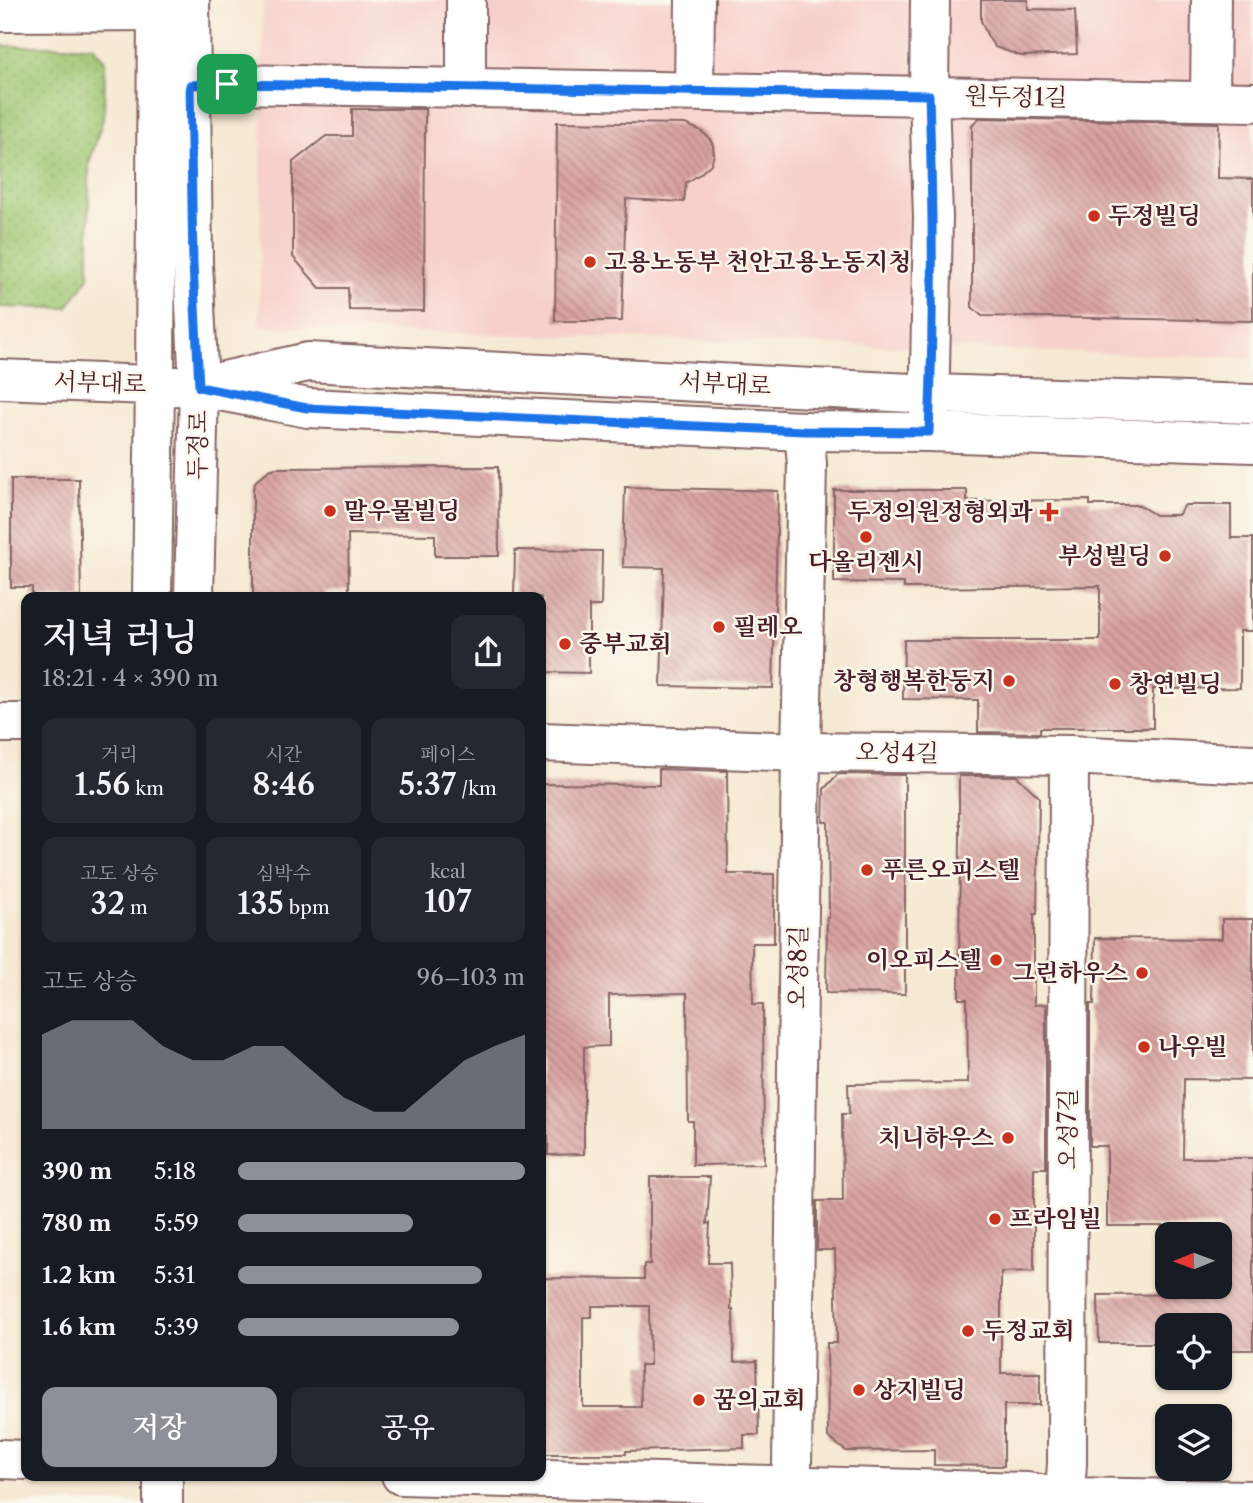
<!DOCTYPE html>
<html lang="ko">
<head>
<meta charset="utf-8">
<style>
	body { margin:0; font-family:"Libre Caslon Text","Noto Serif KR",serif; background:#242831; color:#f1f3f6; height:100vh; display:flex; flex-direction:column; font-size:26px; white-space:nowrap }
	* { box-sizing:border-box; margin:0 }
	p { font-size:23px; color:#9ea1a6 }
	.icon { flex:none; width:38px; height:38px; fill:none; stroke:currentColor; stroke-width:2; stroke-linecap:round; stroke-linejoin:round }
	.map { position:relative; flex:1; overflow:hidden }
	.drawer { position:absolute; left:21px; top:592px; width:525px; height:889px; display:flex; flex-direction:column; background:#171b24; border-radius:14px; box-shadow:0 2px 5px #0004 }
	.drawer>* { flex:none }
	.needle { width:46px; rotate:269deg }
	.controls { position:absolute; left:1155px; top:1222px; display:grid; gap:14px }
	.controls a { display:grid; place-items:center; width:77px; height:77px; border-radius:14px; background:#171b24; box-shadow:0 2px 5px #0004; font-size:35px }
	.pin { position:absolute; display:grid; place-items:center; width:60px; height:60px; color:#fff; margin:-30px; border-radius:14px; box-shadow:0 4px 10px #0006 }
	.round { display:grid; place-items:center; flex:none; width:74px; height:74px; border-radius:14px; background:#242831 }
	.headline { display:flex; align-items:center; justify-content:space-between; height:119px; padding:0 21px }
	h1 { font-size:38px; font-weight:600; line-height:52px }
	.metrics { display:grid; grid-template-columns:repeat(3,1fr); gap:10px; height:119px; padding:7px 21px }
	.metrics div { display:grid; align-content:center; border-radius:14px; background:#242831; text-align:center }
	.metrics b { font-size:30px; font-weight:600 }
	.metrics small { font-size:19px; font-weight:400 }
	.metrics p { font-size:19px }
	.chart { height:196px; padding:14px 21px }
	.chart p { display:flex; justify-content:space-between }
	.chart svg { width:100%; height:126px; margin-top:7px; fill:#8c9099; opacity:.7 }
	.button { display:flex; gap:14px; margin-top:auto; padding:14px 21px }
	.button a { flex:1; height:80px; border-radius:14px; background:#8c9099; color:#fff; font-size:28px; font-weight:600; line-height:80px; text-align:center }
	.button a+a { background:#242831; color:#f1f3f6 }
	ul { padding:0 21px; list-style:none; font-size:23px }
	li { display:grid; grid-template-columns:112px 84px 1fr; align-items:center; height:52px }
	li i { height:18px; border-radius:9px; background:#8c9099 }
	.map>svg:first-child { display:block }
	.built { fill:#f7d0cb }
	.park { fill:url(#park-dots); stroke:#757450; stroke-width:2 }
	.building { fill:url(#building-back-hatch); fill-rule:evenodd }
	.lines { fill:none; stroke-linecap:round; stroke-linejoin:round }
	.minor-casing { stroke:#866666; stroke-width:42 }
	.minor { stroke:#fff; stroke-width:38 }
	.route-casing { stroke:#fff; stroke-width:14 }
	.route { stroke:#1a73e8; stroke-width:9 }
	.poi-dot { fill:#c8321e; stroke:#fbf7ec; stroke-width:2.5 }
	.labels { text-anchor:middle; stroke-width:5; stroke-linejoin:round; paint-order:stroke }
	.street-label { font-size:24px; fill:#4a1f2b; stroke:#fbf7ec }
	.poi-label { font-size:24px; font-weight:bold; fill:#4a1f2b; stroke:#fbf7ec; text-anchor:start }
</style>
</head>
<body>
<div class="map">
<svg width="1253" height="1503" viewBox="0 0 1253 1503">
	<defs>
		<pattern id="park-dots" width="8" height="8" patternUnits="userSpaceOnUse" patternTransform="scale(1.75)"><rect width="8" height="8" fill="#a0c874"/><path d="M2 2h.1M6 6h.1" fill="none" stroke="#8bab65" stroke-width="1.8" stroke-linecap="round"/></pattern>
		<pattern id="building-back-hatch" width="6" height="6" patternUnits="userSpaceOnUse" patternTransform="scale(1.75)"><rect width="6" height="6" fill="#d8a2a0"/><path d="M-1 5l2 2M0 0l6 6M5-1l2 2" fill="none" stroke="#b18383"/></pattern>
	</defs>
	<rect width="100%" height="100%" fill="#fbf7ec"/>
	<filter id="ink" filterUnits="userSpaceOnUse"><feTurbulence type="fractalNoise" baseFrequency=".0143" numOctaves="2"/><feDisplacementMap in="SourceGraphic" scale="14" xChannelSelector="R" yChannelSelector="G"/><feConvolveMatrix kernelMatrix="1 2 1 2 8 2 1 2 1" color-interpolation-filters="sRGB"/></filter>
	<filter id="wash" filterUnits="userSpaceOnUse"><feTurbulence type="fractalNoise" baseFrequency=".00686" numOctaves="4" result="noise"/><feDisplacementMap in="SourceGraphic" scale="28" xChannelSelector="R" yChannelSelector="G"/><feGaussianBlur stdDeviation="1.57" result="paint"/><feColorMatrix in="noise" values="0 0 0 0 0 0 0 0 0 0 0 0 0 0 0 0 0 1.4 0 .05"/><feComposite in="paint" operator="in"/></filter>
	<g filter="url(#wash)">
		<rect width="100%" height="100%" fill="#f6e9d3"/>
		<polygon class="built" points="263,0 1253,0 1253,358 259,327"/>
		<polygon class="park" points="0,46 93,46 105,61 104,115 89,163 89,277 67,308 0,307"/>
		<g id="blocks">
			<g class="building">
				<polygon points="981,0 1028,0 1028,9 1075,10 1077,54 1021,56 995,47 988,37 981,21"/>
				<polygon points="352,109 425,109 424,311 349,310 348,288 320,288 293,257 293,162 326,136 352,136"/>
				<polygon points="979,118 1219,123 1218,178 1253,179 1253,321 982,316 972,307 972,125"/>
				<polygon points="557,122 685,124 700,130 709,138 713,145 714,155 711,164 700,174 686,183 684,202 626,199 622,321 555,321"/>
				<polygon points="498,467 499,556 435,556 435,535 348,534 349,591 325,592 325,597 253,597 253,488 256,481 269,470 276,468"/>
				<polygon points="11,479 79,479 81,597 32,597 32,587 11,587"/>
				<polygon points="625,487 778,491 773,688 661,686 664,568 623,567"/>
				<polygon points="834,490 967,490 967,501 1090,500 1090,505 1139,505 1155,515 1178,515 1185,505 1231,505 1231,538 1253,538 1253,631 1240,631 1240,688 1153,689 1153,728 1040,728 1040,733 978,732 978,700 903,699 904,640 1100,640 1100,586 904,588 904,583 834,582"/>
				<polygon points="515,550 602,551 601,606 589,606 589,673 541,672 541,597 514,597"/>
				<polygon points="659,769 727,771 728,874 774,874 774,943 752,943 753,1004 763,1004 764,1164 693,1165 693,1121 688,1121 687,993 609,995 609,1046 584,1047 584,1154 548,1155 548,1136 541,1137 541,784 659,785"/>
				<polygon points="838,774 905,775 905,994 826,993 827,918 829,918 828,822 823,822 824,789"/>
				<polygon points="959,776 1017,776 1039,797 1037,914 1034,914 1034,1005 1046,1004 1046,1168 1034,1168 1034,1271 1001,1272 1001,1373 1040,1373 1040,1405 1004,1405 1004,1466 934,1465 934,1450 846,1451 828,1437 827,1343 837,1343 835,1250 817,1250 817,1201 843,1201 842,1114 849,1114 848,1084 968,1083 967,999 959,999 960,824 959,824"/>
				<polygon points="1222,919 1253,919 1253,1080 1184,1079 1183,1158 1253,1158 1253,1350 1220,1350 1220,1325 1167,1325 1167,1351 1166,1351 1166,1343 1099,1343 1098,1295 1220,1294 1220,1226 1107,1226 1107,1146 1090,1146 1090,1004 1094,1004 1095,938 1222,939"/>
				<path d="M650 1177H710L707 1224 710 1223 708 1263H730L731 1310H733L734 1362 757 1361 759 1435H744V1448L626 1451V1454H541V1278L644 1279V1264H650ZM592 1306H649L650 1365H640L641 1407H583V1317H592Z"/>
			</g>
		</g>
	</g>
	<g filter="url(#ink)">
		<use href="#blocks" fill-opacity="0" stroke="#866666" stroke-width="2"/>
		<g class="lines">
			<g class="minor-casing">
				<g id="minor">
					<polyline points="190,0 193,264 199,387 194,597"/>
					<polyline points="466,0 466,89"/>
					<polyline points="0,12 157,11"/>
					<path d="M190 85 227 84C569 91 911 93 1253 102"/>
					<polyline points="694,91 695,0"/>
					<polyline points="1210,101 1211,0"/>
					<polyline points="0,379 199,387 308,408 804,431 929,432 1253,443"/>
					<polyline points="211,384 308,362 931,394 1253,404"/>
					<polyline points="929,420 933,217 929,95 930,0"/>
					<polyline points="152,597 155,385 157,0"/>
					<polyline points="0,723 26,723"/>
					<polyline points="541,742 801,752 1069,755 1253,764"/>
					<polyline points="0,1459 26,1460"/>
					<polyline points="401,1475 1027,1492 1064,1497 1253,1500"/>
					<polyline points="163,1503 163,1475"/>
					<polyline points="787,1503 787,1487 792,1466 801,752 807,464 804,431"/>
					<polyline points="1064,1503 1067,1464 1069,755"/>
				</g>
			</g>
			<use href="#minor" class="minor"/>
		</g>
	</g>
	<g class="lines" filter="url(#ink)">
		<g class="route-casing">
			<path id="route" d="M227 84 929 95C933 208 934 320 929 432L804 431 307 408 199 387 193 264 190 85Z"/>
		</g>
		<use href="#route" class="route"/>
	</g>
	<g class="poi-dot">
		<circle cx="1094" cy="216" r="7"/>
		<circle cx="590" cy="262" r="7"/>
		<circle cx="330" cy="511" r="7"/>
		<path d="M1045.5 501.5h7v7h7v7h-7v7h-7v-7h-7v-7h7z"/>
		<circle cx="866" cy="537" r="7"/>
		<circle cx="1165" cy="556" r="7"/>
		<circle cx="719" cy="627" r="7"/>
		<circle cx="565" cy="644" r="7"/>
		<circle cx="1009" cy="681" r="7"/>
		<circle cx="1115" cy="684" r="7"/>
		<circle cx="867" cy="870" r="7"/>
		<circle cx="996" cy="960" r="7"/>
		<circle cx="1142" cy="973" r="7"/>
		<circle cx="1144" cy="1047" r="7"/>
		<circle cx="1008" cy="1138" r="7"/>
		<circle cx="995" cy="1219" r="7"/>
		<circle cx="968" cy="1331" r="7"/>
		<circle cx="859" cy="1390" r="7"/>
		<circle cx="699" cy="1400" r="7"/>
	</g>
	<g class="labels">
		<g class="street-label">
			<text transform="translate(1016 97) rotate(1)" y="8">원두정1길</text>
			<text transform="translate(100 383) rotate(2)" y="8">서부대로</text>
			<text transform="translate(725 384) rotate(3)" y="8">서부대로</text>
			<text transform="translate(198 445) rotate(-89)" y="8">두정로</text>
			<text transform="translate(897 753) rotate(1)" y="8">오성4길</text>
			<text transform="translate(798 967) rotate(-89)" y="8">오성8길</text>
			<text transform="translate(1068 1129) rotate(-90)" y="8">오성7길</text>
		</g>
		<g class="poi-label">
			<text x="1108" y="224">두정빌딩</text>
			<text x="604" y="270">고용노동부 천안고용노동지청</text>
			<text x="344" y="519">말우물빌딩</text>
			<text x="1033" y="520" text-anchor="end">두정의원정형외과</text>
			<text x="1151" y="564" text-anchor="end">부성빌딩</text>
			<text x="866" y="570" text-anchor="middle">다올리젠시</text>
			<text x="733" y="635">필레오</text>
			<text x="579" y="652">중부교회</text>
			<text x="995" y="689" text-anchor="end">창형행복한둥지</text>
			<text x="1129" y="692">창연빌딩</text>
			<text x="881" y="878">푸른오피스텔</text>
			<text x="982" y="968" text-anchor="end">이오피스텔</text>
			<text x="1128" y="981" text-anchor="end">그린하우스</text>
			<text x="1158" y="1055">나우빌</text>
			<text x="994" y="1146" text-anchor="end">치니하우스</text>
			<text x="1009" y="1227">프라임빌</text>
			<text x="982" y="1339">두정교회</text>
			<text x="873" y="1398">상지빌딩</text>
			<text x="713" y="1408">꿈의교회</text>
		</g>
	</g>
</svg>
<div class="controls">
<a><svg class="needle" viewBox="-14 -14 28 28"><path d="M0-13l5 13h-10z" fill="#e53935"/><path d="M0 13l5-13h-10z" fill="#9ea1a6"/></svg></a>
<a><svg class="icon" aria-label="locate" viewBox="0 0 24 24"><circle cx="12" cy="12" r="6"/><path d="M12 2v4M12 18v4M2 12h4M18 12h4"/></svg></a>
<a><svg class="icon" aria-label="layers" viewBox="0 0 24 24"><path d="M12 4l9 5-9 5-9-5zM3 14l9 5 9-5"/></svg></a>
</div>
<div class="pin" style="left:227px;top:84px;background:#1e9e55"><svg class="icon" aria-label="arrive" viewBox="0 0 24 24"><path d="M6 21V4h12l-3 4 3 4H6"/></svg></div>
<section class="drawer">
<div class="headline"><div><h1>저녁 러닝</h1><p>18:21 · 4 × 390 m</p></div><a class="round"><svg class="icon" aria-label="share" viewBox="0 0 24 24"><path d="M12 15V3M7 8l5-5 5 5M5 13v7h14v-7"/></svg></a></div>
<div class="metrics">
<div><p>거리</p><b>1.56<small> km</small></b></div>
<div><p>시간</p><b>8:46</b></div>
<div><p>페이스</p><b>5:37<small> /km</small></b></div>
</div>
<div class="metrics">
<div><p>고도 상승</p><b>32<small> m</small></b></div>
<div><p>심박수</p><b>135<small> bpm</small></b></div>
<div><p>kcal</p><b>107</b></div>
</div>
<div class="chart"><p><span>고도 상승</span>96–103 m</p>
<svg viewBox="0 0 160 44" preserveAspectRatio="none"><path d="M0 44V11L10 6L20 6L30 6L40 15L50 20L60 20L70 15L80 15L90 24L100 33L110 38L120 38L130 29L140 20L150 15L160 11V44z"/></svg>
</div>
<ul>
<li><b>390 m</b>5:18<i style="width:100%"></i></li>
<li><b>780 m</b>5:59<i style="width:61%"></i></li>
<li><b>1.2 km</b>5:31<i style="width:85%"></i></li>
<li><b>1.6 km</b>5:39<i style="width:77%"></i></li>
</ul>
<div class="button"><a>저장</a><a>공유</a></div>
</section>
</div>
</body>
</html>
